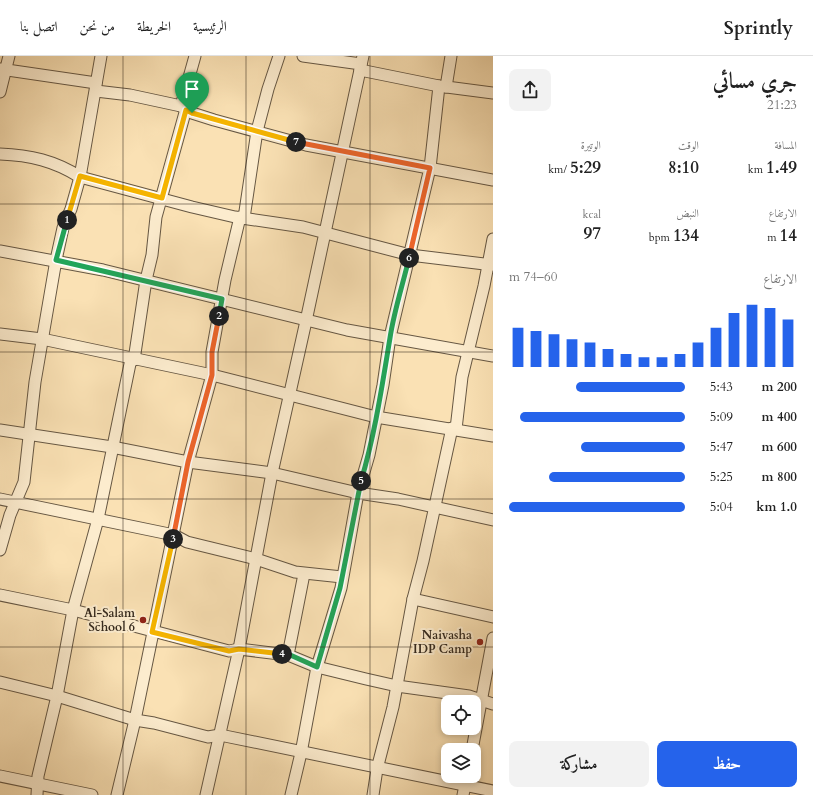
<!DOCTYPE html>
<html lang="ar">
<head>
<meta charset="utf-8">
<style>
	body { margin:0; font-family:Cardo,Amiri,serif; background:#f2f2f2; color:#222; direction:rtl; height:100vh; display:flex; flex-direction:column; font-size:15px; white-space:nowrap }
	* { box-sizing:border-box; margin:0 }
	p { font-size:13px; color:#767676 }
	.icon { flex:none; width:22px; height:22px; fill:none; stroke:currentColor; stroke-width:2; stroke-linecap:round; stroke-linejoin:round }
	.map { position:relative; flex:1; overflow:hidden; direction:ltr }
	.drawer { display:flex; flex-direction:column; background:#fff; width:320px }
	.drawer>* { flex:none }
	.tools { position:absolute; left:441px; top:639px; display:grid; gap:8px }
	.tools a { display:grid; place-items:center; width:40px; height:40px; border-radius:8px; background:#fff; box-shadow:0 2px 6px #0003; font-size:20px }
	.pin { position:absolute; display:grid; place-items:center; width:34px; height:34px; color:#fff; margin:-41px -17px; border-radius:50% 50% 50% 0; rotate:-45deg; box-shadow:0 0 4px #0007 }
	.pin .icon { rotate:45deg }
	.km { position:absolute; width:20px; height:20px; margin:-10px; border-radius:50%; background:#222; color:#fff; font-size:11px; line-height:20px; text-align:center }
	.round { display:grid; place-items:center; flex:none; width:42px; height:42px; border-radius:8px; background:#f2f2f2 }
	.head { display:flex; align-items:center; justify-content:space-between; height:68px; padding:0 16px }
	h1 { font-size:22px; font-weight:600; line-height:30px }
	.figures { display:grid; grid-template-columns:repeat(3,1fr); gap:6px; height:68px; padding:4px 16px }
	.figures div { display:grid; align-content:center }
	.figures b { font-size:17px; font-weight:600 }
	.figures small { font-size:11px; font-weight:400 }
	.figures p { font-size:11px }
	.chart { height:112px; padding:8px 16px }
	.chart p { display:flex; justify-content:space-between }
	.chart svg { width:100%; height:72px; margin-top:4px; stroke:#2563eb; stroke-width:6 }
	.action { display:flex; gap:8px; margin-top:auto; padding:8px 16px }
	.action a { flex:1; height:46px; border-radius:8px; background:#2563eb; color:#fff; font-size:16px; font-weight:600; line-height:46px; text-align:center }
	.action a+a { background:#f2f2f2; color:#222 }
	ul { padding:0 16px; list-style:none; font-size:13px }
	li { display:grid; grid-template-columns:64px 48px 1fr; align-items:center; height:30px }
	li i { height:10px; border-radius:5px; background:#2563eb }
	header { display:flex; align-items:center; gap:24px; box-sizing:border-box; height:56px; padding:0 20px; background:#fff; border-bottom:1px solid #e0e0e0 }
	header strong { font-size:19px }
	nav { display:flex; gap:22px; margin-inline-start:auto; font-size:14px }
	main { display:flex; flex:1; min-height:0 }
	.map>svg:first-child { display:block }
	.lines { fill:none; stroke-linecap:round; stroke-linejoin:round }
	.minor-casing { stroke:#665743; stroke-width:13 }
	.minor { stroke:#fcecce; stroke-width:11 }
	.split-1-casing { stroke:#fff; stroke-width:8 }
	.split-2-casing { stroke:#fff; stroke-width:8 }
	.split-3-casing { stroke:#fff; stroke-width:8 }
	.split-4-casing { stroke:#fff; stroke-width:8 }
	.split-5-casing { stroke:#fff; stroke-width:8 }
	.split-6-casing { stroke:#fff; stroke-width:8 }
	.split-7-casing { stroke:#fff; stroke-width:8 }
	.split-8-casing { stroke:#fff; stroke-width:8 }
	.split-1 { stroke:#f5b400; stroke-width:5 }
	.split-2 { stroke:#22a559; stroke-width:5 }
	.split-3 { stroke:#f0652b; stroke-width:5 }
	.split-4 { stroke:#f5b400; stroke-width:5 }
	.split-5 { stroke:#22a559; stroke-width:5 }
	.split-6 { stroke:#22a559; stroke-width:5 }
	.split-7 { stroke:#f0652b; stroke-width:5 }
	.split-8 { stroke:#f5b400; stroke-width:5 }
	.grid { fill:none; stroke:#34291d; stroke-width:1; stroke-opacity:0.55 }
	.poi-dot { fill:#8f2418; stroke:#fcecce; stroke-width:1.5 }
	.labels { text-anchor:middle; stroke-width:4; stroke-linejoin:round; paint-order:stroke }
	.poi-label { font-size:12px; font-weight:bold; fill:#34291d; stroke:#fcecce; text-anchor:end }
</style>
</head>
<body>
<header>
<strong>Sprintly</strong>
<nav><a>الرئيسية</a><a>الخريطة</a><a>من نحن</a><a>اتصل بنا</a></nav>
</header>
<main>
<section class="drawer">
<div class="head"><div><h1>جري مسائي</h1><p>21:23</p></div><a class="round"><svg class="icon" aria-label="share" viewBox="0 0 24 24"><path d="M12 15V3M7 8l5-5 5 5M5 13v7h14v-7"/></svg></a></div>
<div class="figures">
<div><p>المسافة</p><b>1.49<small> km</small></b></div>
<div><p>الوقت</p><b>8:10</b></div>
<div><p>الوتيرة</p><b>5:29<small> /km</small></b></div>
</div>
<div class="figures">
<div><p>الارتفاع</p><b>14<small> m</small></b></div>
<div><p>النبض</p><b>134<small> bpm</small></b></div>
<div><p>kcal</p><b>97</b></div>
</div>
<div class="chart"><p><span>الارتفاع</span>60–74 m</p>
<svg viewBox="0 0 160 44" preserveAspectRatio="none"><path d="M5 44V20M15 44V22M25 44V24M35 44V27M45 44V29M55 44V33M65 44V36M75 44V38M85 44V38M95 44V36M105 44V29M115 44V20M125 44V11M135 44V6M145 44V8M155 44V15"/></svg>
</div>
<ul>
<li><b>200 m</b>5:43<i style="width:62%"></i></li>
<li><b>400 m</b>5:09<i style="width:94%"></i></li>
<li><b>600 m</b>5:47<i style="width:59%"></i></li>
<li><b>800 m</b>5:25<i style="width:77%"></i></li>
<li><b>1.0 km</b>5:04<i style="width:100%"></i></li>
</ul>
<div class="action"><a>حفظ</a><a>مشاركة</a></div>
</section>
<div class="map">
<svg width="493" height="739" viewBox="0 0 493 739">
	<rect width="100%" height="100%" fill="#fae1b4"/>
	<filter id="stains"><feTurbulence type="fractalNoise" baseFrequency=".005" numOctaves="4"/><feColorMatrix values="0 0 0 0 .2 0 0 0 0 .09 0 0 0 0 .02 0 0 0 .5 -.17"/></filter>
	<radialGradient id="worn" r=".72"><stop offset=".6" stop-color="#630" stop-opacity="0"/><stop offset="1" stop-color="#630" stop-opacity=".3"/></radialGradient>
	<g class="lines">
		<g class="minor-casing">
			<g id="minor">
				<polyline points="303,0 361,8"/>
				<polyline points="0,13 96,27"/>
				<polyline points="360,14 439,30 493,37"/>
				<polyline points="446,31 451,0"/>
				<polyline points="96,35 130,39 181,50 192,57 214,64 306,89 493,124"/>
				<polyline points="0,36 9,0"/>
				<polyline points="181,50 195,0"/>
				<path d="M0 98C30 99 55 105 80 121L192 151 235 161 303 171 410 199 493 209"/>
				<polyline points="244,162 257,75 268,33 279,0"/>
				<polyline points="0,195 103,214 347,274 493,300"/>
				<polyline points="0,278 42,283 212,319 376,361 493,380"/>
				<polyline points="134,304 146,224 152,199 156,161 186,53"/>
				<polyline points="456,373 462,321 484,230 493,183"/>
				<polyline points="0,374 112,391 188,406 272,417 358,437 398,443 493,464"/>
				<polyline points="0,443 174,479 187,486 256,503 295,516 342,521"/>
				<polyline points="0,494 10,459 24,426 35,326 56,204 63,172 71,153 80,121 101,0"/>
				<polyline points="0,539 73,554 229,595 239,593 288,599 317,611 366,623 397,630 469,640 493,648"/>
				<polyline points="413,543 493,561"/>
				<polyline points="288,599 304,518"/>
				<polyline points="0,626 57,640 135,664 154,667 208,681 220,679 493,735"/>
				<polyline points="472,694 493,582"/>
				<polyline points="0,720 92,739"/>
				<polyline points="37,739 38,720 57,640 73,554 98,463 131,303"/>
				<polyline points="117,739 135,664 188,406 212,319 212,296 225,224 240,161"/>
				<polyline points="206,739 239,593 272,417 306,265 363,0"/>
				<polyline points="291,739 301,697 317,611 341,532 358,437 369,399 383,329 390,281 430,112 439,30"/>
				<polyline points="373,739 377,713 393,651 413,543 423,505 452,372"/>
				<polyline points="463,739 467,720"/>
			</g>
		</g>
		<use href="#minor" class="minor"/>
	</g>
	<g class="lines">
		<g class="split-1-casing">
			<polyline id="split-1" points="67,164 80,120 162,142 186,54 192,57"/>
		</g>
		<g class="split-2-casing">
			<polyline id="split-2" points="67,164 56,204 222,243 219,260"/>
		</g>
		<g class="split-3-casing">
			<polyline id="split-3" points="173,483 188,406 212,319 212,296 219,260"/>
		</g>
		<g class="split-4-casing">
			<polyline id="split-4" points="173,483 152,576 229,595 239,593 282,598"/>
		</g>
		<g class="split-5-casing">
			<polyline id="split-5" points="282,598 288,598 317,611 340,532 361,425"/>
		</g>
		<g class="split-6-casing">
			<path id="split-6" d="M361 425C375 378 382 330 390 282 394 255 403 228 409 202"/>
		</g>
		<g class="split-7-casing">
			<polyline id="split-7" points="296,86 430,112 409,202"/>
		</g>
		<g class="split-8-casing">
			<polyline id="split-8" points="192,57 296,86"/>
		</g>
		<use href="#split-1" class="split-1"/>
		<use href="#split-2" class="split-2"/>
		<use href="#split-3" class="split-3"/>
		<use href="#split-4" class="split-4"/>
		<use href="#split-5" class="split-5"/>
		<use href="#split-6" class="split-6"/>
		<use href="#split-7" class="split-7"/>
		<use href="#split-8" class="split-8"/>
	</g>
	<path class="grid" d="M123 0V739M246 0V739M370 0V739M0 148H493M0 296H493M0 443H493M0 591H493"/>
	<g class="poi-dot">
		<circle cx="143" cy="564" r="4"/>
		<circle cx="480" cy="586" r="4"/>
	</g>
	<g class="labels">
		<g class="poi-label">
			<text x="135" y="561">Al-Salam<tspan x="135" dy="14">School 6</tspan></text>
			<text x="472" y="583">Naivasha<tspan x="472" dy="14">IDP Camp</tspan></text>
		</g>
	</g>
	<rect width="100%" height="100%" filter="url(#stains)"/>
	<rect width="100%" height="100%" fill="url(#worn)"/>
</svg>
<div class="tools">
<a><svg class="icon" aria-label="locate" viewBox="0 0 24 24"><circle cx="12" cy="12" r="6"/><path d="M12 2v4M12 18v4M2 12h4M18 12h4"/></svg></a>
<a><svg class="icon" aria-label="layers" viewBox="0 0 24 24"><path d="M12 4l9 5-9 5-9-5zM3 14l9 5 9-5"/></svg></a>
</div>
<div class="pin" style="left:192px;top:57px;background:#1e9e55"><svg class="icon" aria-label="arrive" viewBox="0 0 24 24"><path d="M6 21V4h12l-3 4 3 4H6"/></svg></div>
<b class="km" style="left:67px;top:164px">1</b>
<b class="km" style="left:219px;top:260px">2</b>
<b class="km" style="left:173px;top:483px">3</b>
<b class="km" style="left:282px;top:598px">4</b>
<b class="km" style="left:361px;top:425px">5</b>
<b class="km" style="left:409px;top:202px">6</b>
<b class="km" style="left:296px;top:86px">7</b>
</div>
</main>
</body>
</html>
